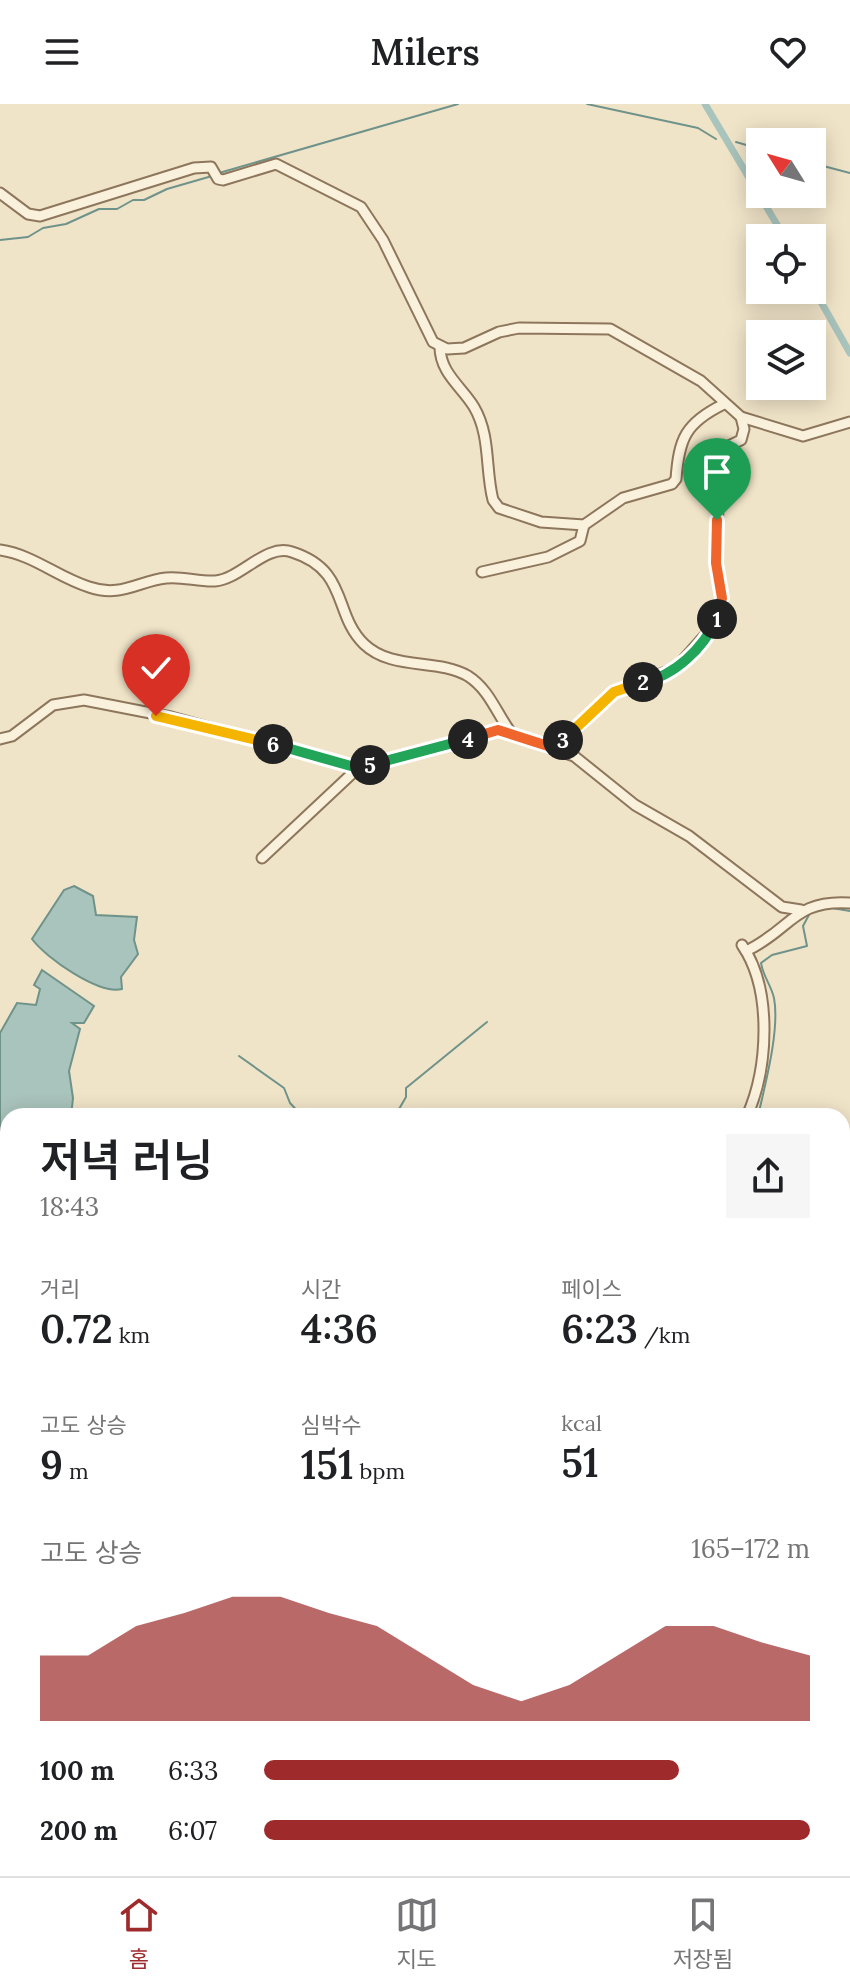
<!DOCTYPE html>
<html lang="ko">
<head>
<meta charset="utf-8">
<style>
	body { margin:0; font-family:Lora,"Noto Sans KR",serif; background:#f6f6f6; color:#202124; height:100vh; display:flex; flex-direction:column; font-size:30px; white-space:nowrap }
	* { box-sizing:border-box; margin:0 }
	p { font-size:26px; color:#757577 }
	.icon { flex:none; width:44px; height:44px; fill:none; stroke:currentColor; stroke-width:2; stroke-linecap:round; stroke-linejoin:round }
	.map { position:relative; flex:1; overflow:hidden }
	.side { position:absolute; left:0px; top:1004px; width:850px; height:768px; display:flex; flex-direction:column; background:#fff; border-radius:24px 24px 0 0; box-shadow:0 4px 20px #0003 }
	.side>* { flex:none }
	.needle { width:52px; rotate:307deg }
	.tools { position:absolute; left:746px; top:24px; display:grid; gap:16px }
	.tools a { display:grid; place-items:center; width:80px; height:80px; border-radius:0px; background:#fff; box-shadow:0 4px 20px #0003; font-size:40px }
	.pin { position:absolute; display:grid; place-items:center; width:68px; height:68px; color:#fff; margin:-82px -34px; border-radius:50% 50% 50% 0; rotate:-45deg; box-shadow:0 0 8px #0007 }
	.pin .icon { rotate:45deg }
	.km { position:absolute; width:40px; height:40px; margin:-20px; border-radius:50%; background:#222; color:#fff; font-size:22px; line-height:40px; text-align:center }
	.round { display:grid; place-items:center; flex:none; width:84px; height:84px; border-radius:0px; background:#f6f6f6 }
	.summary { display:flex; align-items:center; justify-content:space-between; height:136px; padding:0 40px }
	h1 { font-size:44px; font-weight:600; line-height:60px }
	.figures { display:grid; grid-template-columns:repeat(3,1fr); gap:12px; height:136px; padding:8px 40px }
	.figures div { display:grid; align-content:center }
	.figures b { font-size:40px; font-weight:600 }
	.figures small { font-size:22px; font-weight:400 }
	.figures p { font-size:22px }
	.chart { height:224px; padding:16px 40px }
	.chart p { display:flex; justify-content:space-between }
	.chart svg { width:100%; height:144px; margin-top:8px; fill:#9e2a2b; opacity:.7 }
	ul { padding:0 40px; list-style:none; font-size:26px }
	li { display:grid; grid-template-columns:128px 96px 1fr; align-items:center; height:60px }
	li i { height:20px; border-radius:10px; background:#9e2a2b }
	header { display:flex; justify-content:space-between; align-items:center; height:104px; padding:0 40px; background:#fff; font-size:36px; font-weight:600 }
	.tab-bar { display:flex; justify-content:space-around; align-items:center; height:112px; border-top:2px solid #e0e0e0; background:#fff; font-size:22px; color:#757577 }
	.tab-bar a { display:grid; justify-items:center; gap:4px }
	.tab-bar .current { color:#9e2a2b }
	.map>svg:first-child { display:block }
	.water { fill:#a9c4bc; stroke:#6f938a; stroke-width:2 }
	.lines { fill:none; stroke-linecap:round; stroke-linejoin:round }
	.stream { stroke:#6f938a; stroke-width:2 }
	.canal { stroke:#a9c4bc; stroke-width:7 }
	.minor-casing { stroke:#8d765c; stroke-width:13 }
	.minor { stroke:#faf1dc; stroke-width:9 }
	.split-1-casing { stroke:#fff; stroke-width:16 }
	.split-2-casing { stroke:#fff; stroke-width:16 }
	.split-3-casing { stroke:#fff; stroke-width:16 }
	.split-4-casing { stroke:#fff; stroke-width:16 }
	.split-5-casing { stroke:#fff; stroke-width:16 }
	.split-6-casing { stroke:#fff; stroke-width:16 }
	.split-7-casing { stroke:#fff; stroke-width:16 }
	.split-1 { stroke:#f0652b; stroke-width:10 }
	.split-2 { stroke:#22a559; stroke-width:10 }
	.split-3 { stroke:#f5b400; stroke-width:10 }
	.split-4 { stroke:#f0652b; stroke-width:10 }
	.split-5 { stroke:#22a559; stroke-width:10 }
	.split-6 { stroke:#22a559; stroke-width:10 }
	.split-7 { stroke:#f5b400; stroke-width:10 }
</style>
</head>
<body>
<header><svg class="icon" aria-label="menu" viewBox="0 0 24 24"><path d="M4 6h16M4 12h16M4 18h16"/></svg>Milers<svg class="icon" aria-label="heart" viewBox="0 0 24 24"><path d="M12 20l-8-8c-3-5 5-10 8-4 3-6 11-1 8 4z"/></svg></header>
<div class="map">
<svg width="850" height="1772" viewBox="0 0 850 1772">
	<rect width="100%" height="100%" fill="#f0e4c8"/>
	<g class="water">
		<path d="M74 782 93 792 96 811 137 813 134 836 138 850 121 873 122 885C99 891 46 854 32 835L64 786Z"/>
		<polygon points="42,866 94,902 84,919 72,919 80,925 69,967 73,994 71,1012 8,1012 8,1256 0,1262 0,929 17,899 36,901 40,885 34,881"/>
		<polygon points="8,1344 8,1399 0,1407 0,1349"/>
		<polygon points="8,1417 8,1464 0,1471 0,1429"/>
	</g>
	<g class="lines">
		<g class="stream">
			<polyline points="587,0 698,24 716,35"/>
			<polyline points="736,38 760,45"/>
			<polyline points="812,59 850,69"/>
			<polyline points="219,69 458,0"/>
			<polyline points="0,136 28,133 43,124 66,120 99,105 117,105 133,96 144,96 167,85 212,72"/>
			<polyline points="832,804 850,807"/>
			<polyline points="239,952 284,984 290,999 302,1012"/>
			<polyline points="395,1012 406,993 406,984 487,918"/>
			<path d="M758 1012C765 981 780 926 774 894 771 881 763 872 761 859L772 851 807 842 803 822 810 809"/>
			<polyline points="842,1056 849,1060 842,1070"/>
			<polyline points="0,1416 8,1409"/>
			<polyline points="737,1764 757,1772"/>
		</g>
		<g class="canal">
			<polyline points="705,0 785,134"/>
			<polyline points="812,182 850,249"/>
		</g>
		<g class="minor-casing">
			<g id="minor">
				<polyline points="0,89 28,110 40,112 194,64 211,63 218,75 223,76 276,60 361,103 383,136 433,238 447,245 464,244 499,228 519,224 610,225 701,277 741,313 803,332 850,318"/>
				<path d="M440 243C440 269 462 283 474 303 491 332 485 365 493 396L499 404 541 418 584 421 623 394 672 380 676 375C679 335 685 319 724 300"/>
				<path d="M0 446C34 451 57 473 89 483 121 494 138 477 166 474 182 472 199 478 215 477 241 475 266 439 292 448 349 466 333 510 364 540 392 567 437 554 468 572 490 586 497 611 512 630"/>
				<polyline points="482,468 548,453 580,437 584,421"/>
				<polyline points="0,635 12,632 53,601 84,596 171,613 358,664"/>
				<polyline points="551,643 579,623 614,588 676,564 716,519 722,494 716,459 718,402 713,362 720,346 741,336 744,325 741,313"/>
				<polyline points="262,754 358,664 498,626 574,652 635,701 689,732 782,803 801,806"/>
				<path d="M742 841C773 886 768 965 747 1012"/>
				<path d="M746 847C791 826 794 795 850 799"/>
				<polyline points="842,1182 850,1185"/>
				<polyline points="0,1284 8,1278"/>
				<polyline points="842,1671 850,1675"/>
				<polyline points="385,1764 386,1772"/>
			</g>
		</g>
		<use href="#minor" class="minor"/>
	</g>
	<g class="lines">
		<g class="split-1-casing">
			<polyline id="split-1" points="717,515 722,494 716,459 717,416"/>
		</g>
		<g class="split-2-casing">
			<path id="split-2" d="M643 578C675 572 703 544 717 515"/>
		</g>
		<g class="split-3-casing">
			<polyline id="split-3" points="563,636 614,588 643,578"/>
		</g>
		<g class="split-4-casing">
			<polyline id="split-4" points="468,635 498,626 551,643 563,636"/>
		</g>
		<g class="split-5-casing">
			<polyline id="split-5" points="370,661 468,635"/>
		</g>
		<g class="split-6-casing">
			<polyline id="split-6" points="273,640 358,664 370,661"/>
		</g>
		<g class="split-7-casing">
			<polyline id="split-7" points="156,612 273,640"/>
		</g>
		<use href="#split-1" class="split-1"/>
		<use href="#split-2" class="split-2"/>
		<use href="#split-3" class="split-3"/>
		<use href="#split-4" class="split-4"/>
		<use href="#split-5" class="split-5"/>
		<use href="#split-6" class="split-6"/>
		<use href="#split-7" class="split-7"/>
	</g>
</svg>
<div class="tools">
<a><svg class="needle" viewBox="-14 -14 28 28"><path d="M0-13l5 13h-10z" fill="#e53935"/><path d="M0 13l5-13h-10z" fill="#757577"/></svg></a>
<a><svg class="icon" aria-label="locate" viewBox="0 0 24 24"><circle cx="12" cy="12" r="6"/><path d="M12 2v4M12 18v4M2 12h4M18 12h4"/></svg></a>
<a><svg class="icon" aria-label="layers" viewBox="0 0 24 24"><path d="M12 4l9 5-9 5-9-5zM3 14l9 5 9-5"/></svg></a>
</div>
<div class="pin" style="left:717px;top:416px;background:#1e9e55"><svg class="icon" aria-label="arrive" viewBox="0 0 24 24"><path d="M6 21V4h12l-3 4 3 4H6"/></svg></div>
<div class="pin" style="left:156px;top:612px;background:#d93025"><svg class="icon" aria-label="check" viewBox="0 0 24 24"><path d="M5 12l5 5 9-10"/></svg></div>
<b class="km" style="left:717px;top:515px">1</b>
<b class="km" style="left:643px;top:578px">2</b>
<b class="km" style="left:563px;top:636px">3</b>
<b class="km" style="left:468px;top:635px">4</b>
<b class="km" style="left:370px;top:661px">5</b>
<b class="km" style="left:273px;top:640px">6</b>
<section class="side">
<div class="summary"><div><h1>저녁 러닝</h1><p>18:43</p></div><a class="round"><svg class="icon" aria-label="share" viewBox="0 0 24 24"><path d="M12 15V3M7 8l5-5 5 5M5 13v7h14v-7"/></svg></a></div>
<div class="figures">
<div><p>거리</p><b>0.72<small> km</small></b></div>
<div><p>시간</p><b>4:36</b></div>
<div><p>페이스</p><b>6:23<small> /km</small></b></div>
</div>
<div class="figures">
<div><p>고도 상승</p><b>9<small> m</small></b></div>
<div><p>심박수</p><b>151<small> bpm</small></b></div>
<div><p>kcal</p><b>51</b></div>
</div>
<div class="chart"><p><span>고도 상승</span>165–172 m</p>
<svg viewBox="0 0 160 44" preserveAspectRatio="none"><path d="M0 44V24L10 24L20 15L30 11L40 6L50 6L60 11L70 15L80 24L90 33L100 38L110 33L120 24L130 15L140 15L150 20L160 24V44z"/></svg>
</div>
<ul>
<li><b>100 m</b>6:33<i style="width:76%"></i></li>
<li><b>200 m</b>6:07<i style="width:100%"></i></li>
</ul>
</section>
</div>
<nav class="tab-bar">
<a class="current"><svg class="icon" aria-label="home" viewBox="0 0 24 24"><path d="M3 11l9-7 9 7M6 9v11h12V9"/></svg>홈</a>
<a><svg class="icon" aria-label="map" viewBox="0 0 24 24"><path d="M3 6l6-2 6 2 6-2v14l-6 2-6-2-6 2zM9 4v14M15 6v14"/></svg>지도</a>
<a><svg class="icon" aria-label="saved" viewBox="0 0 24 24"><path d="M7 4h10v16l-5-4-5 4z"/></svg>저장됨</a>
</nav>
</body>
</html>
